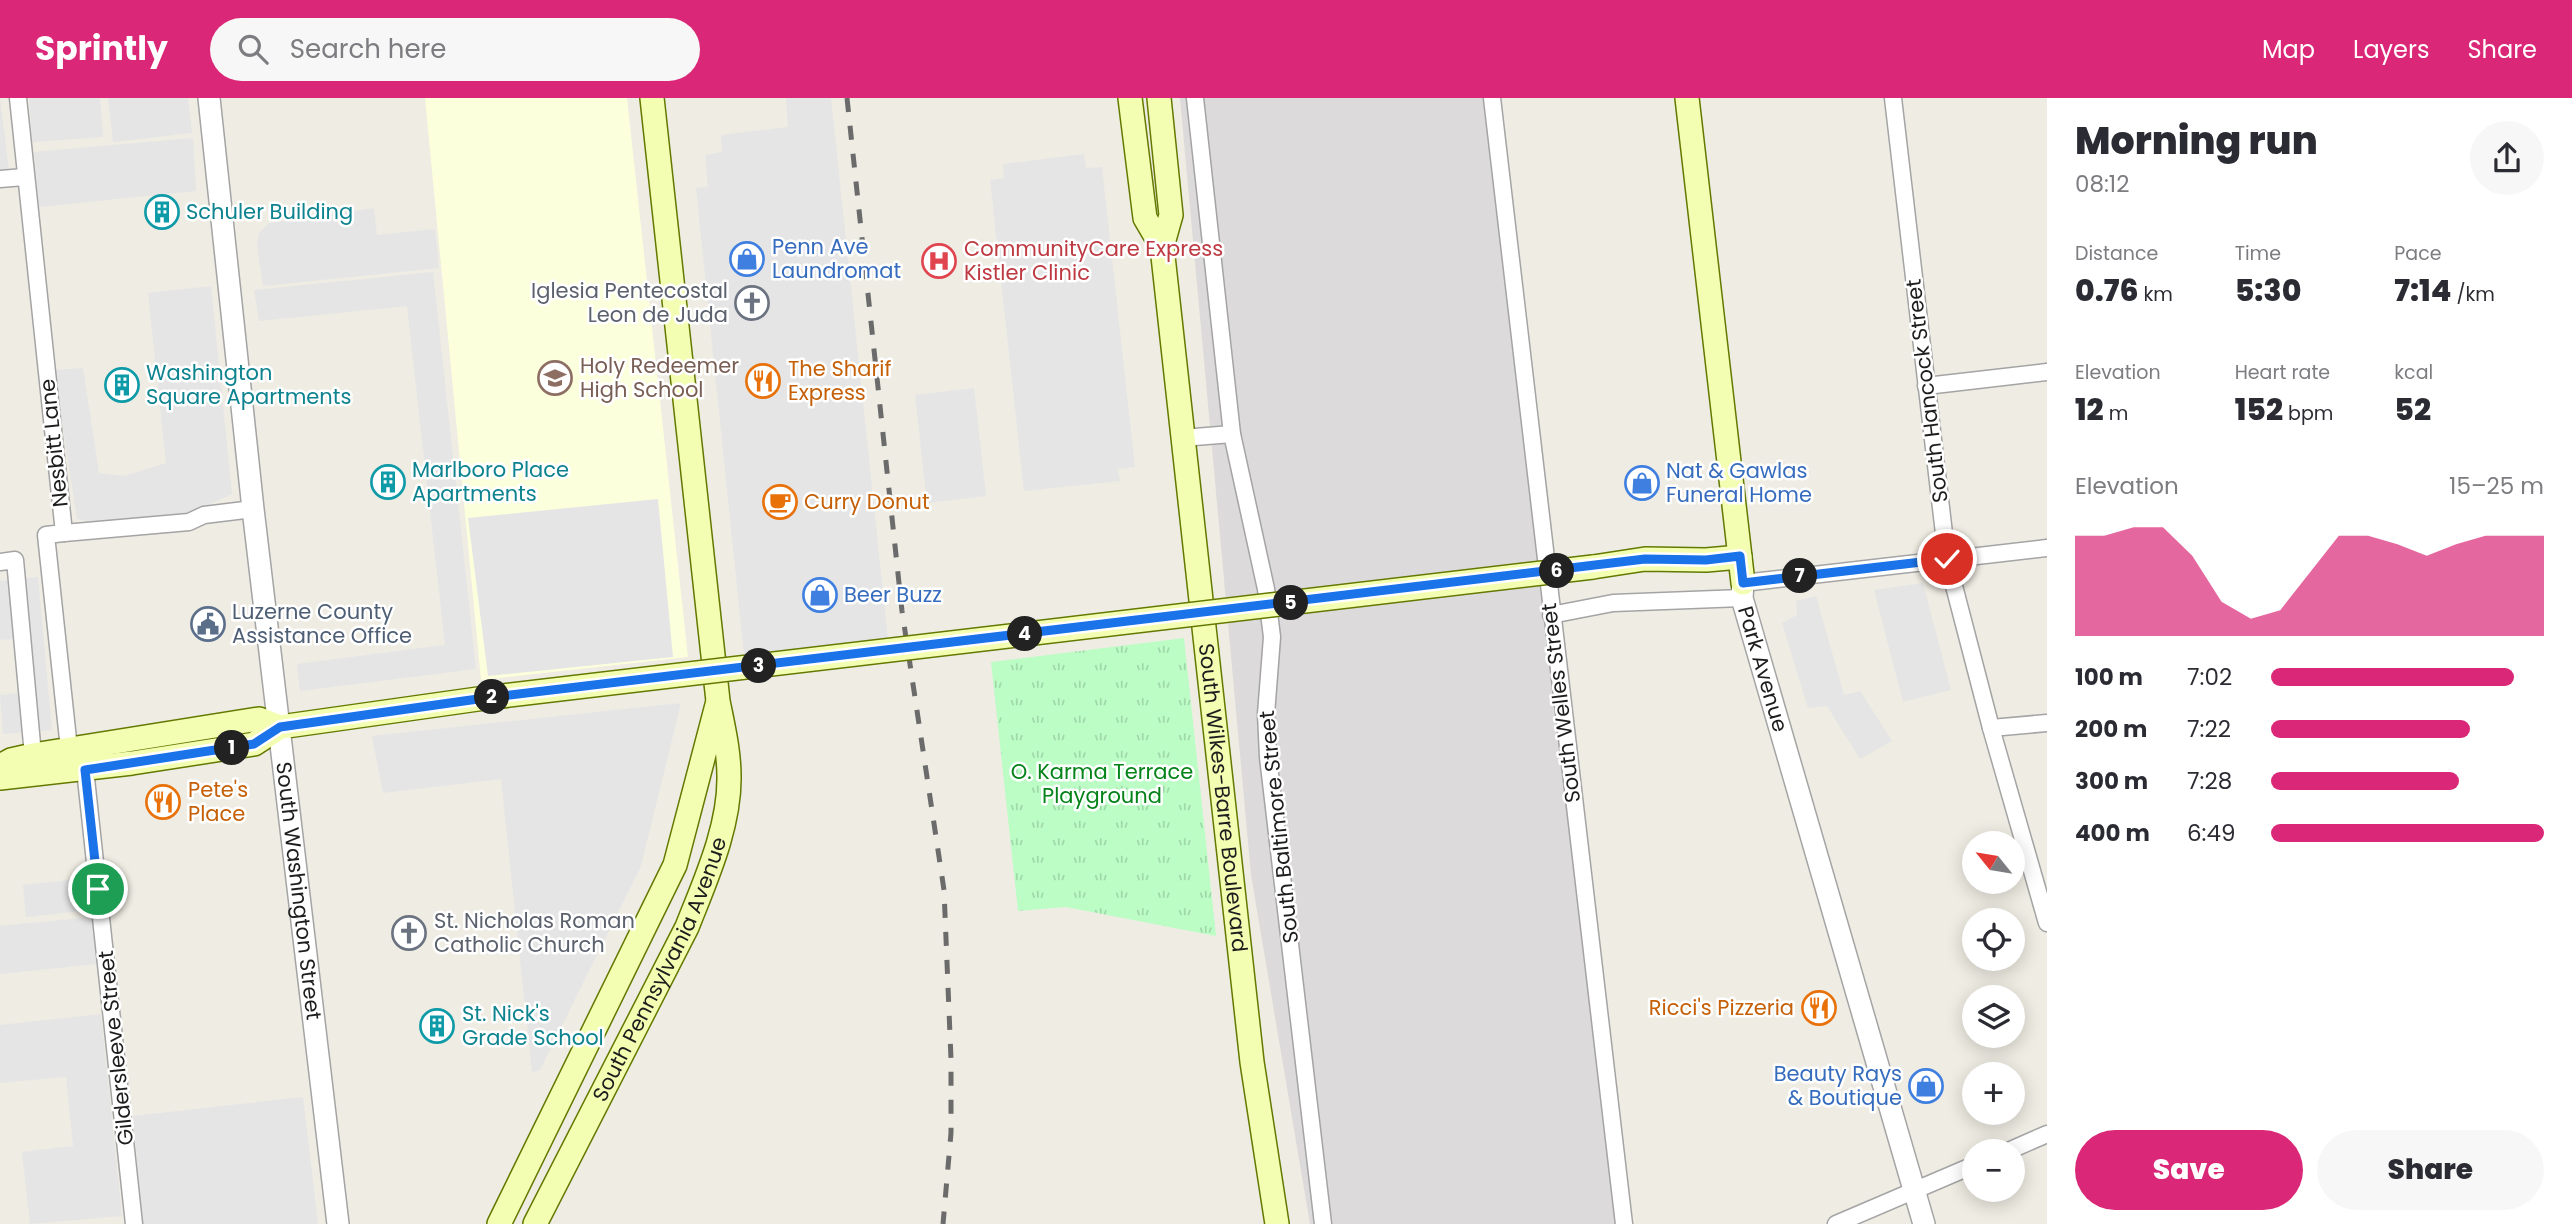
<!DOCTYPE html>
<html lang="en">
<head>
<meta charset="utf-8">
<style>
	body { margin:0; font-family:Poppins,sans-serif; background:#f7f7f7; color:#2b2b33; height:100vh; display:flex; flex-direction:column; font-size:26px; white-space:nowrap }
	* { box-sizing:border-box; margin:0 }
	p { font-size:23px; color:#7c7c81 }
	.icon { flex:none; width:38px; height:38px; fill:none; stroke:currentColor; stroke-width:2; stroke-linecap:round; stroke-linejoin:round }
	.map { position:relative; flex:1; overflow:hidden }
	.details { display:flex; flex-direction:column; background:#fff; width:525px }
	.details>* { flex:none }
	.needle { width:46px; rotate:300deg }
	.buttons { position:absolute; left:1962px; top:733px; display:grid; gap:14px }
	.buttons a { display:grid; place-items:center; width:63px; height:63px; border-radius:50%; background:#fff; box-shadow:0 4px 18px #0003; font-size:35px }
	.pin { position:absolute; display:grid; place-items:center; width:60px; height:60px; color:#fff; margin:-30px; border:4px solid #fff; border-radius:50%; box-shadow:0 2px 7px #0007 }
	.km { position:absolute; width:35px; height:35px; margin:-18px; border-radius:50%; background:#222; color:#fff; font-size:19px; line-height:35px; text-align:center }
	.round { display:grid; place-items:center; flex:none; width:74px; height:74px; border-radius:37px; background:#f7f7f7 }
	.summary { display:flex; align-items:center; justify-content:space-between; height:119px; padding:0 28px }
	h1 { font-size:38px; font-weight:800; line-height:52px }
	.stats { display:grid; grid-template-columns:repeat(3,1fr); gap:10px; height:119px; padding:7px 28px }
	.stats div { display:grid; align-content:center }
	.stats b { font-size:30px; font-weight:800 }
	.stats small { font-size:19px; font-weight:400 }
	.stats p { font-size:19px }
	.chart { height:196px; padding:14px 28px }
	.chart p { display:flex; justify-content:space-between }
	.chart svg { width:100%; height:126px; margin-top:7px; fill:#db2777; opacity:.7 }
	.primary-button { display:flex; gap:14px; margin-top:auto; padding:14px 28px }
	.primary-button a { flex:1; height:80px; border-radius:42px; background:#db2777; color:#fff; font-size:28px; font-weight:800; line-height:80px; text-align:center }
	.primary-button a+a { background:#f7f7f7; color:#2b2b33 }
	ul { padding:0 28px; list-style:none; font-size:23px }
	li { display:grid; grid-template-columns:112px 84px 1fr; align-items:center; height:52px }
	li i { height:18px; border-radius:9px; background:#db2777 }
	header { display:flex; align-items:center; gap:42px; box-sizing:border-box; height:98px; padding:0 35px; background:#db2777; color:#fff }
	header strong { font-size:33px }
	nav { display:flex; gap:38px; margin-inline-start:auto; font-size:24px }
	.search { width:490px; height:63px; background:#f7f7f7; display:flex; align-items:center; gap:18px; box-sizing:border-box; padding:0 24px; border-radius:38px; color:#7c7c81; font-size:26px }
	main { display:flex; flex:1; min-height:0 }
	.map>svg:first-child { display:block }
	.residential { fill:#dcdada }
	.education { fill:#fcffdc }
	.park { fill:url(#park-tufts) }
	.parking { fill:#e5e5e5 }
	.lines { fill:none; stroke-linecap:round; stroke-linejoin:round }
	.minor-casing { stroke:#a4a4a4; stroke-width:19 }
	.tertiary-casing { stroke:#a4a4a4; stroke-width:24 }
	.secondary-casing { stroke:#637900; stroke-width:26 }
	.minor { stroke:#fff; stroke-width:16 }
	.tertiary { stroke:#fff; stroke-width:21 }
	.secondary { stroke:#f4feb2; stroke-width:23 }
	.rail { stroke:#6b6b6b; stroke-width:5; stroke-dasharray:14 14; stroke-linecap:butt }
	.secondary-bridge-casing { stroke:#637900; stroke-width:26; stroke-linecap:butt }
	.secondary-bridge { stroke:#f4feb2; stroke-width:23 }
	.route-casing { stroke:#fff; stroke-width:14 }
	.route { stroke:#1a73e8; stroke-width:9 }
	.labels { text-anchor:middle; stroke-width:5; stroke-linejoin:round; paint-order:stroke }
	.culture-label { font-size:21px; fill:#0d838f; stroke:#fff; text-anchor:start }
	.shop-label { font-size:21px; fill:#366cbe; stroke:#fff; text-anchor:start }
	.health-label { font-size:21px; fill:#be3a42; stroke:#fff; text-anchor:start }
	.worship-label { font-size:21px; fill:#5b616d; stroke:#fff; text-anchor:end }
	.education-label { font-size:21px; fill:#785e54; stroke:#fff; text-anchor:start }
	.food-label { font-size:21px; fill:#c56008; stroke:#fff; text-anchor:start }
	.street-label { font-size:21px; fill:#1d1d1d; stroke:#fff }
	.service-label { font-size:21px; fill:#4e5e75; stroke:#fff; text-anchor:start }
	.park-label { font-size:21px; fill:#048318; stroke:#fff }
</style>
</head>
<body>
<header>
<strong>Sprintly</strong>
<div class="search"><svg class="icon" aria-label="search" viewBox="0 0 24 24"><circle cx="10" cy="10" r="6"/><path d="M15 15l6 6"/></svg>Search here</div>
<nav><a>Map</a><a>Layers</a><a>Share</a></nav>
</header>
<main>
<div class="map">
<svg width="2047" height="1126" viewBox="0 0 2047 1126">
	<defs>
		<pattern id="park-tufts" width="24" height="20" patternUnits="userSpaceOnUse" patternTransform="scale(1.75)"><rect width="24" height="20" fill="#bcfdc6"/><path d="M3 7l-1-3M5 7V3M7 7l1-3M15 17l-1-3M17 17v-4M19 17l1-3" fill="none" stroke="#a1d8aa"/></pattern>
	</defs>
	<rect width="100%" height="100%" fill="#efece3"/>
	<polygon class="residential" points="1180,0 1495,0 1616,1126 1310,1126 1251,777"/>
	<polygon class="education" points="425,0 627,0 688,559 481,582"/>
	<polygon class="park" points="1184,540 1216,838 1066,809 1018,813 991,564"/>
	<g class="parking">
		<polygon points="0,0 9,72 0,73"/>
		<polygon points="29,0 100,0 103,39 32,44"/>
		<polygon points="108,0 188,0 192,35 113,44"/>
		<polygon points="786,0 831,0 888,542 744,557 696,90 708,89 705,57 722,54 721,37 788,29"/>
		<polygon points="193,40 196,93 39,109 34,54"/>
		<polygon points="1084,56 1086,70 1102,69 1135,369 1118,371 1120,383 1024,393 990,82 1004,80 1003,66"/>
		<polygon points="374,110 377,137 435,131 439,170 263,188 257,148 259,135 269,125"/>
		<polygon points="433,174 476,571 300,593 297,566 445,547 407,208 259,223 254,192"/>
		<polygon points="211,188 232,396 191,415 101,426 77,421 54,272 83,270 99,375 124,378 166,365 148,195"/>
		<polygon points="974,290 986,398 927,405 915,297"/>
		<polygon points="658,401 673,559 488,578 468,420"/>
		<polygon points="38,479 52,632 3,636 0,597 18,595 13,541 0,542 0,483"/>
		<polygon points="1923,485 1951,592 1903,604 1874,492"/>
		<polygon points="1816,498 1844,597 1860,593 1892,643 1860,661 1827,608 1808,610 1782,525 1797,517 1796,503"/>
		<polygon points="681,605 641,768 540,972 532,974 501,681 383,695 372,638"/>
		<polygon points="87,780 91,812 26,819 23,787"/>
		<polygon points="92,819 96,866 0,876 0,828"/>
		<polygon points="101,916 122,1118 30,1126 22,1054 73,1048 66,979 0,985 0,927"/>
		<polygon points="303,999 318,1126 143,1126 133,1018"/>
	</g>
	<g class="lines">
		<g class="minor-casing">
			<g id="minor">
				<polyline points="18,0 64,435 46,437 70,660"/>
				<polyline points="1195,0 1232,336 1266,491 1272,539 1266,616 1268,659 1323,1126"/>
				<polyline points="1492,0 1624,1126"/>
				<polyline points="1893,0 1947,461 1991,630 2047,825"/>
				<polyline points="0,81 24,79"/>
				<polyline points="1926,288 2047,274"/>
				<polyline points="1182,340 1232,336"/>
				<polyline points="64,435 189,424 204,417 253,411"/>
				<polyline points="0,464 15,462 33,657"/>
				<polyline points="1743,485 2047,450"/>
				<polyline points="1551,517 1613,505 1742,500"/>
				<polyline points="1991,630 2047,625"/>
				<polyline points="84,662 134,1126"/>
				<polyline points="2006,1054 2047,1036"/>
				<polyline points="1836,1126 1974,1067"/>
			</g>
		</g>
		<g class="tertiary-casing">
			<g id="tertiary">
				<path id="s1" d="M209 0 253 411 338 1126"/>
				<path id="s2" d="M1743 485 1742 500 1924 1126"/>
			</g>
		</g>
		<g class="secondary-casing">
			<g id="secondary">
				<polyline points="1130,0 1145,120 1162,149"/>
				<path id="s3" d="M1159 0 1171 117 1162 149 1252 964 1277 1126"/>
				<polyline points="1687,0 1743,485"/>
				<polyline points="1593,469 1645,461 1706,462 1740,459"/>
				<polyline points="0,668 11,662 33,657 259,621 280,629"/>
				<polyline points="0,680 132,665 254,646 280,629 485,600"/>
				<polyline points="499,1126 675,767 717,607"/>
				<path id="s4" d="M535 1126 687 829C705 783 730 729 729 678 729 653 723 628 718 603L652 0"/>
			</g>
		</g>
		<use href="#minor" class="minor"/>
		<use href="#tertiary" class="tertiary"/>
		<use href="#secondary" class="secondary"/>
		<polyline class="rail" points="847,0 902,513 944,792 951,961 951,1035 943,1126"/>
		<g class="secondary-bridge-casing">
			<polyline id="secondary-bridge" points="485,600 1593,469"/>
		</g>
		<use href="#secondary-bridge" class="secondary-bridge"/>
	</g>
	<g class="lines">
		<g class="route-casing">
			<polyline id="route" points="98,791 85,672 254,646 280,629 485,600 1645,461 1706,462 1740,458 1743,485 1947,461"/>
		</g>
		<use href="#route" class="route"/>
	</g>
	<defs>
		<g id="building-ring" transform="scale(1.75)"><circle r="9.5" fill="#fff" stroke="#0f9aa8" stroke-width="1.5"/><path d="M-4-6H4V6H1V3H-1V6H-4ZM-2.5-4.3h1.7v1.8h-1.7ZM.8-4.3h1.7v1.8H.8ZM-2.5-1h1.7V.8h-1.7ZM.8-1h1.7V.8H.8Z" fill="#0f9aa8"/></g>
		<g id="shop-ring" transform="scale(1.75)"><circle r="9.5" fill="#fff" stroke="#3f7fe0" stroke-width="1.5"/><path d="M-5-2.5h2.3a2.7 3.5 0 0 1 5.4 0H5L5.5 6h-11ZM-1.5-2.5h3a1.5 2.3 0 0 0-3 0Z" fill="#3f7fe0"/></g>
		<g id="hospital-ring" transform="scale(1.75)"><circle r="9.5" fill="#fff" stroke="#e0444e" stroke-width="1.5"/><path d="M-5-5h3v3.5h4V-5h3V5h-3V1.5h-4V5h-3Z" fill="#e0444e"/></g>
		<g id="church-ring" transform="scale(1.75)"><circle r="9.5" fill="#fff" stroke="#6b7280" stroke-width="1.5"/><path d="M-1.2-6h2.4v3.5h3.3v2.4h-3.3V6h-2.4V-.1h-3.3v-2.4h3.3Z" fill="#6b7280"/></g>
		<g id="school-ring" transform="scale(1.75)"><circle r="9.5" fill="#fff" stroke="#8d6e63" stroke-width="1.5"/><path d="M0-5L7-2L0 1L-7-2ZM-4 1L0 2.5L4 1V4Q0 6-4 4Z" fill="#8d6e63"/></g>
		<g id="restaurant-ring" transform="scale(1.75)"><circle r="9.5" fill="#fff" stroke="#e8710a" stroke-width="1.5"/><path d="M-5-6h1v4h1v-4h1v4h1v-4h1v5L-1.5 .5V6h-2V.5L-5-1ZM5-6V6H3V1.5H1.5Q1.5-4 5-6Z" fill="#e8710a"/></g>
		<g id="cafe-ring" transform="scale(1.75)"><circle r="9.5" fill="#fff" stroke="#e8710a" stroke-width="1.5"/><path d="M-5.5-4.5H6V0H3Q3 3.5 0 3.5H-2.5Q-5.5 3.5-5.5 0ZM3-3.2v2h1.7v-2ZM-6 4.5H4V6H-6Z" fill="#e8710a"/></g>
		<g id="civic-ring" transform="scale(1.75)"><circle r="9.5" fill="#fff" stroke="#5c6f8a" stroke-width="1.5"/><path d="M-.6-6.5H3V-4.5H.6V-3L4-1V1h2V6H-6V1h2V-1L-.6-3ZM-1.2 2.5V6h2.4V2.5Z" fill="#5c6f8a"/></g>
	</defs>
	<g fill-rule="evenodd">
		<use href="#building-ring" x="162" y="114"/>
		<use href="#shop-ring" x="747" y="161"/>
		<use href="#hospital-ring" x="939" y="163"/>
		<use href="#church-ring" x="752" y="205"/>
		<use href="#school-ring" x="555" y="280"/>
		<use href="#restaurant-ring" x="763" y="283"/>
		<use href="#building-ring" x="122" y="287"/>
		<use href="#building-ring" x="388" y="384"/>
		<use href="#shop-ring" x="1642" y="385"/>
		<use href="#cafe-ring" x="780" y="404"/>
		<use href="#shop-ring" x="820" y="497"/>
		<use href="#civic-ring" x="208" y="526"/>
		<use href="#restaurant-ring" x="163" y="704"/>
		<use href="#church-ring" x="409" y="835"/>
		<use href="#restaurant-ring" x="1819" y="910"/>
		<use href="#building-ring" x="437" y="928"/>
		<use href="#shop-ring" x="1926" y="988"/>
	</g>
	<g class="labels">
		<g class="culture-label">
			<text x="186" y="121">Schuler Building</text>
			<text x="146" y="282">Washington<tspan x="146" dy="24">Square Apartments</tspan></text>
			<text x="412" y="379">Marlboro Place<tspan x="412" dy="24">Apartments</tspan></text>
			<text x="462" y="923">St. Nick's<tspan x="462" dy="24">Grade School</tspan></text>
		</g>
		<g class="shop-label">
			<text x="772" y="156">Penn Ave<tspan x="772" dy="24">Laundromat</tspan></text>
			<text x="1666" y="380">Nat &amp; Gawlas<tspan x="1666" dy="24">Funeral Home</tspan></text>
			<text x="844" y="504">Beer Buzz</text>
			<text x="1902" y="983" text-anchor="end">Beauty Rays<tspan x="1902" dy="24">&amp; Boutique</tspan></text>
		</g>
		<g class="health-label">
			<text x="964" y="158">CommunityCare Express<tspan x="964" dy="24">Kistler Clinic</tspan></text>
		</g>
		<g class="worship-label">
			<text x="728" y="200">Iglesia Pentecostal<tspan x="728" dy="24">Leon de Juda</tspan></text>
			<text x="434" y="830" text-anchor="start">St. Nicholas Roman<tspan x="434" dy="24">Catholic Church</tspan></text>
		</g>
		<g class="education-label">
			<text x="580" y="275">Holy Redeemer<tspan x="580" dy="24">High School</tspan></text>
		</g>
		<g class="food-label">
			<text x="788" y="278">The Sharif<tspan x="788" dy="24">Express</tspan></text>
			<text x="804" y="411">Curry Donut</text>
			<text x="188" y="699">Pete's<tspan x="188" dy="24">Place</tspan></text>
			<text x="1794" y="917" text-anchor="end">Ricci's Pizzeria</text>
		</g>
		<g class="street-label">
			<text transform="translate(1927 293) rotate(-97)" y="7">South Hancock Street</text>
			<text transform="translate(54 345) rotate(-96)" y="7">Nesbitt Lane</text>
			<text dy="7" stroke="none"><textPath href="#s2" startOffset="89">Park Avenue</textPath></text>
			<text transform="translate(1561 605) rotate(-97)" y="7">South Welles Street</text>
			<text dy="7" stroke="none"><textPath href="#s3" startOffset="705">South Wilkes-Barre Boulevard</textPath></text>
			<text transform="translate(1279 729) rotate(-96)" y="7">South Baltimore Street</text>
			<text dy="7" stroke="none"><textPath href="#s1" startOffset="798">South Washington Street</textPath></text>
			<text dy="7" stroke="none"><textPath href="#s4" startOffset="284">South Pennsylvania Avenue</textPath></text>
			<text transform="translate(116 950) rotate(-96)" y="7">Gildersleeve Street</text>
		</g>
		<g class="service-label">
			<text x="232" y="521">Luzerne County<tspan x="232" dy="24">Assistance Office</tspan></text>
		</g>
		<g class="park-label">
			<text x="1102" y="681">O. Karma Terrace<tspan x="1102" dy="24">Playground</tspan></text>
		</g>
	</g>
</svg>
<div class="buttons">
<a><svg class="needle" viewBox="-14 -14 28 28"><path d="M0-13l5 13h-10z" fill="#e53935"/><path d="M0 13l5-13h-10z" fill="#7c7c81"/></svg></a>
<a><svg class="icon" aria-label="locate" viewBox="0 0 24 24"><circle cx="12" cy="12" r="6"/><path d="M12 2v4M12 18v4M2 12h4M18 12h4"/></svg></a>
<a><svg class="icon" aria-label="layers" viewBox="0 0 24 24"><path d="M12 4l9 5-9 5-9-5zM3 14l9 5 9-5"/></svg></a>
<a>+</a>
<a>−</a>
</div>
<div class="pin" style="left:98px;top:791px;background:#1e9e55"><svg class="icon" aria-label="arrive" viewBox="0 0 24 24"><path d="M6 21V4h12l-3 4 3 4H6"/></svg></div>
<div class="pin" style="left:1947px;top:461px;background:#d93025"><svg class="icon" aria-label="check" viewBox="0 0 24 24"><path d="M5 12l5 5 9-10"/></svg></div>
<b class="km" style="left:232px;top:650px">1</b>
<b class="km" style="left:492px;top:599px">2</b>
<b class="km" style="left:759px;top:568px">3</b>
<b class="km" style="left:1025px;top:536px">4</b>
<b class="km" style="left:1291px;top:505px">5</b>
<b class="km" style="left:1557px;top:473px">6</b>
<b class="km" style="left:1800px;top:478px">7</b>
</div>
<section class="details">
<div class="summary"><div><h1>Morning run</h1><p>08:12</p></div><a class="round"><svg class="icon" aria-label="share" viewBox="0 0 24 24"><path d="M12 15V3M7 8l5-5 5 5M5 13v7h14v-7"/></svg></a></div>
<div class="stats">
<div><p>Distance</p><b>0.76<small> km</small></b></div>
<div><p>Time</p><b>5:30</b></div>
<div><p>Pace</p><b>7:14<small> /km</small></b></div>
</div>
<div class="stats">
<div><p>Elevation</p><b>12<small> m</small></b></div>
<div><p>Heart rate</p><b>152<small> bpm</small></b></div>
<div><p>kcal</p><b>52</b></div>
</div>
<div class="chart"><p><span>Elevation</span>15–25 m</p>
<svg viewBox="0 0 160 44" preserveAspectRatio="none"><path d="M0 44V9L10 9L20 6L30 6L40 16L50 32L60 38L70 35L80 22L90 9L100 9L110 12L120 16L130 12L140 9L150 9L160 9V44z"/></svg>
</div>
<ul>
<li><b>100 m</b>7:02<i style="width:89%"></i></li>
<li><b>200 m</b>7:22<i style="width:73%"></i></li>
<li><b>300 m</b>7:28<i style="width:69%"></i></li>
<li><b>400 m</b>6:49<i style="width:100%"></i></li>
</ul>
<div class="primary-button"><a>Save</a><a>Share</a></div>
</section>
</main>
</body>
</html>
